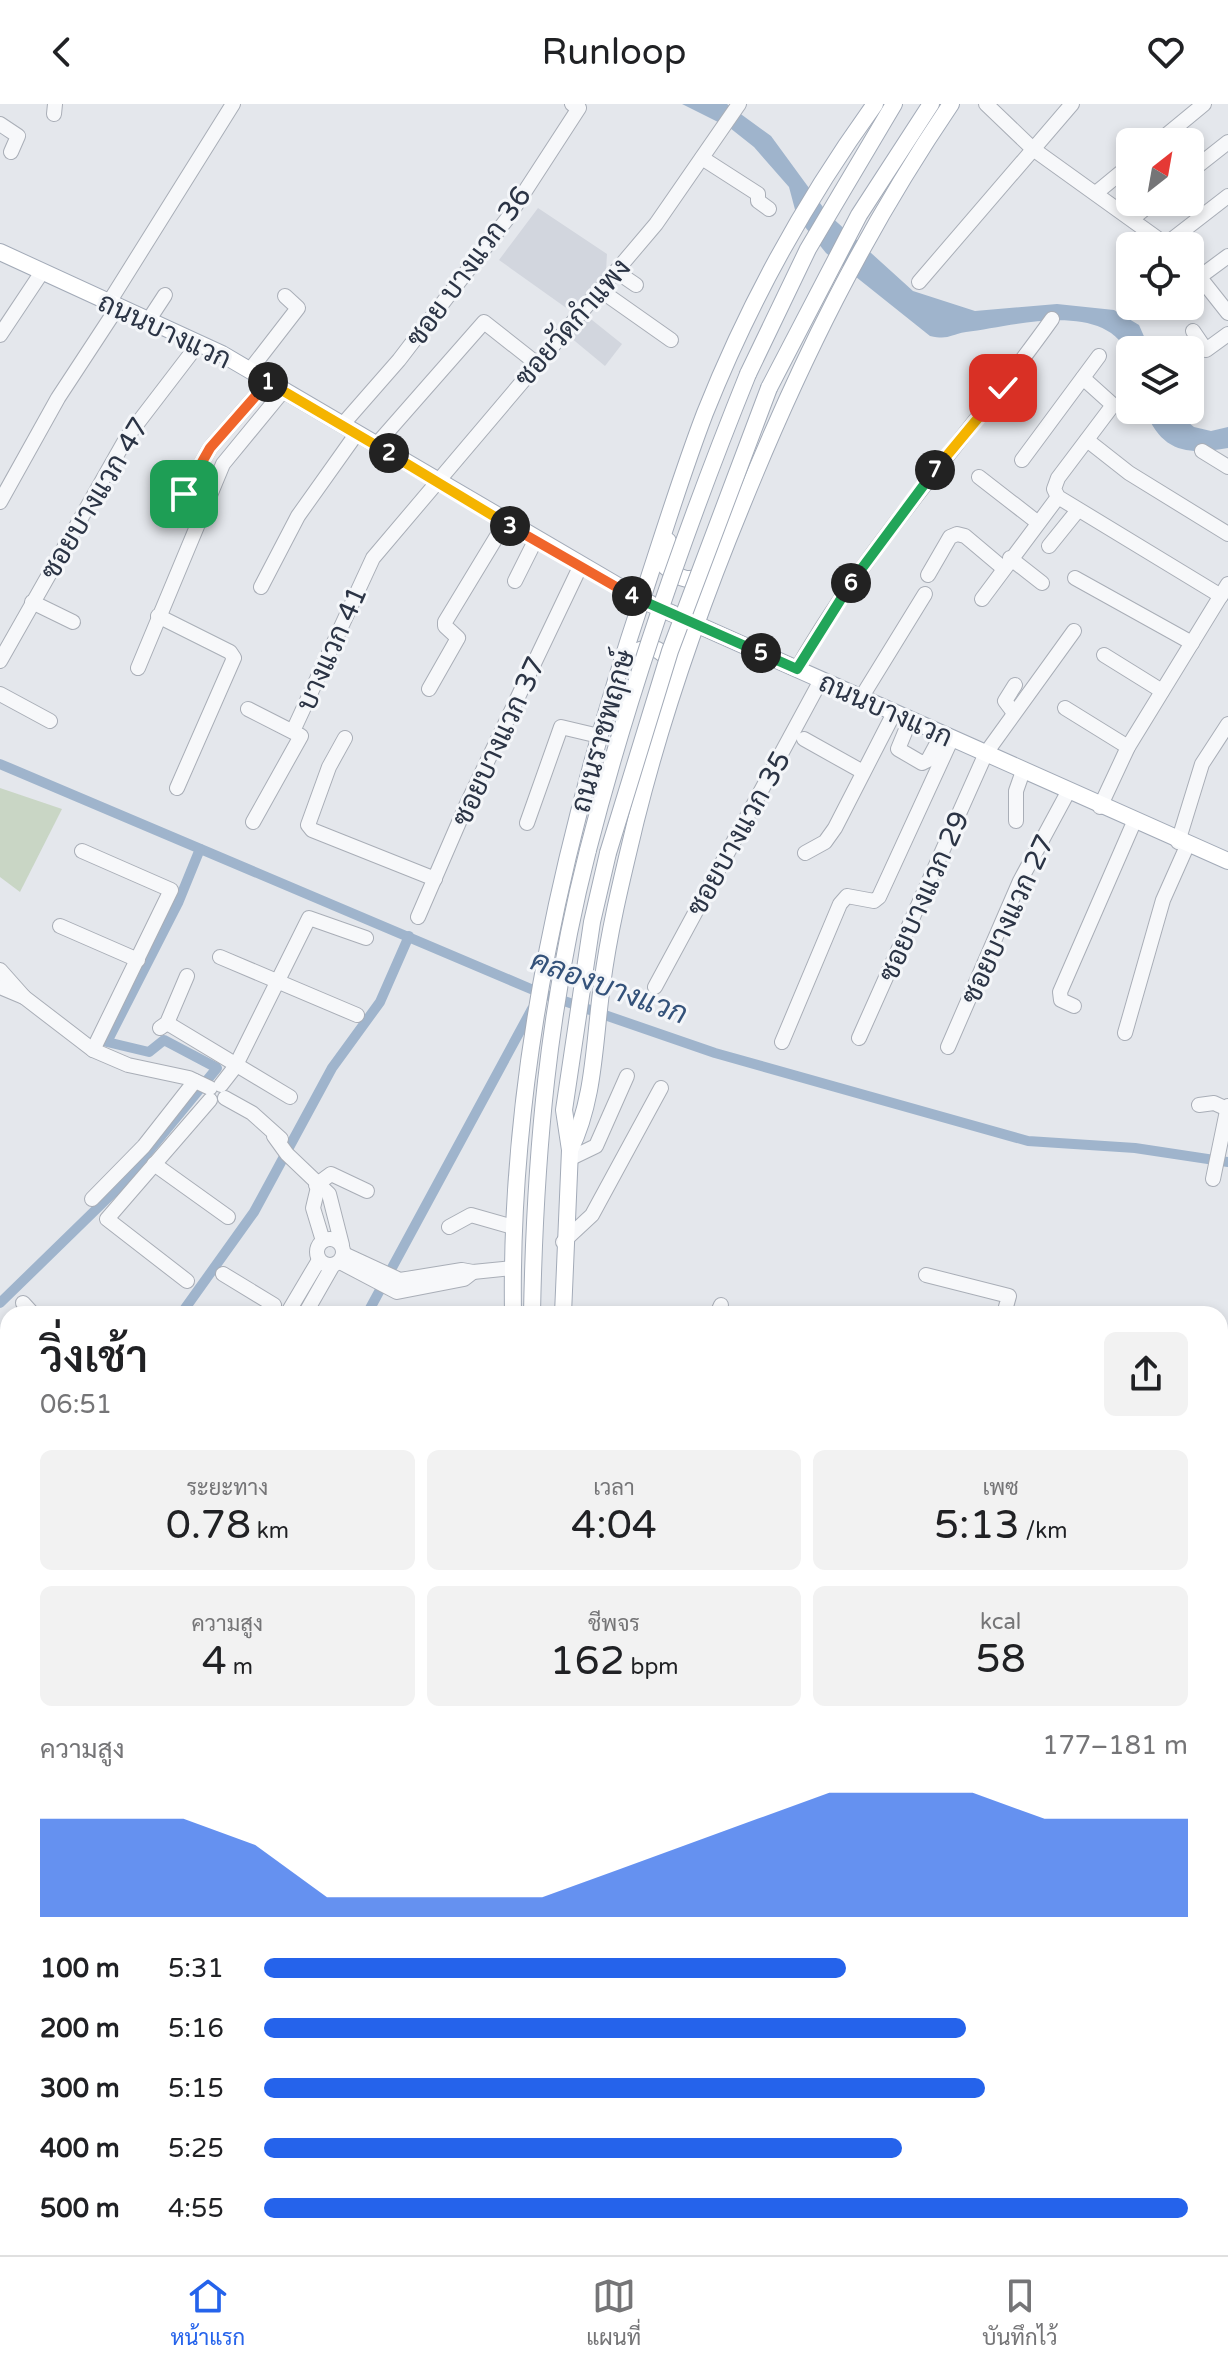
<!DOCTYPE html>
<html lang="th">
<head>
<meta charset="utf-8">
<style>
	body { margin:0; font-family:"Varela Round",Sarabun,sans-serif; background:#f2f2f2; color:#202124; height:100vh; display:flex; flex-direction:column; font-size:30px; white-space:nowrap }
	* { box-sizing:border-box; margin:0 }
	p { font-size:26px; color:#757577 }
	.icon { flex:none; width:44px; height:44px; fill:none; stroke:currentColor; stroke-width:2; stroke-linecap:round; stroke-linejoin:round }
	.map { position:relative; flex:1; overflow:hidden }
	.side { position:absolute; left:0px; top:1202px; width:1228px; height:950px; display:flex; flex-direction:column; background:#fff; border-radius:24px 24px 0 0; box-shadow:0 4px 12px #0003 }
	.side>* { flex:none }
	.needle { width:52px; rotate:31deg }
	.fabs { position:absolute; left:1116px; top:24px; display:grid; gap:16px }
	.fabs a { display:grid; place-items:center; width:88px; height:88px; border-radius:12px; background:#fff; box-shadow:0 4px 12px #0003; font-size:40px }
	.pin { position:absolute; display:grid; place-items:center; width:68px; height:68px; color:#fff; margin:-34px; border-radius:16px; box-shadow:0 4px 12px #0006 }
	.km { position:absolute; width:40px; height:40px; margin:-20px; border-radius:50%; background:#222; color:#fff; font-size:22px; line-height:40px; text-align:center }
	.round { display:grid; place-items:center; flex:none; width:84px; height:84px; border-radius:12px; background:#f2f2f2 }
	.headline { display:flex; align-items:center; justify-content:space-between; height:136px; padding:0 40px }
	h1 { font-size:44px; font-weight:600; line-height:60px }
	.stats { display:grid; grid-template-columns:repeat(3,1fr); gap:12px; height:136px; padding:8px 40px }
	.stats div { display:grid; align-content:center; border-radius:12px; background:#f2f2f2; text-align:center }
	.stats b { font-size:40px; font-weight:600 }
	.stats small { font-size:22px; font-weight:400 }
	.stats p { font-size:22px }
	.chart { height:224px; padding:16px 40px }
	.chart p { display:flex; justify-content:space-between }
	.chart svg { width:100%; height:144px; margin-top:8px; fill:#2563eb; opacity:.7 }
	ul { padding:0 40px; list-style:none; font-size:26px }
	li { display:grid; grid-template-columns:128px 96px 1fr; align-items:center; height:60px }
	li i { height:20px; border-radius:10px; background:#2563eb }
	header { display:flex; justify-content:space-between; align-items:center; height:104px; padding:0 40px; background:#fff; font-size:36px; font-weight:600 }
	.dock { display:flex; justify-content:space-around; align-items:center; height:112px; border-top:2px solid #e0e0e0; background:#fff; font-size:22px; color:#757577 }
	.dock a { display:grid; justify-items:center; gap:4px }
	.dock .current { color:#2563eb }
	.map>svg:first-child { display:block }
	.built { fill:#d2d6de }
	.green { fill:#c9d6c5 }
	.water { fill:#9fb4cc }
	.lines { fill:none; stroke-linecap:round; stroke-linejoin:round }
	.canal { stroke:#9fb4cc; stroke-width:10 }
	.minor-casing { stroke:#a9aeb7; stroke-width:16 }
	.major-casing { stroke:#a3abb8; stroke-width:18 }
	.minor { stroke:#f7f8fa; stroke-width:14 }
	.major { stroke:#fff; stroke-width:16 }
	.major-bridge-casing { stroke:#a3abb8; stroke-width:18; stroke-linecap:butt }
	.major-bridge { stroke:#fff; stroke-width:16 }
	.split-1-casing { stroke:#fff; stroke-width:16 }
	.split-2-casing { stroke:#fff; stroke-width:16 }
	.split-3-casing { stroke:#fff; stroke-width:16 }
	.split-4-casing { stroke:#fff; stroke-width:16 }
	.split-5-casing { stroke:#fff; stroke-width:16 }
	.split-6-casing { stroke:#fff; stroke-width:16 }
	.split-7-casing { stroke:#fff; stroke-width:16 }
	.split-8-casing { stroke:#fff; stroke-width:16 }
	.split-1 { stroke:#f0652b; stroke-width:10 }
	.split-2 { stroke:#f5b400; stroke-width:10 }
	.split-3 { stroke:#f5b400; stroke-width:10 }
	.split-4 { stroke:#f0652b; stroke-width:10 }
	.split-5 { stroke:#22a559; stroke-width:10 }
	.split-6 { stroke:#22a559; stroke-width:10 }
	.split-7 { stroke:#22a559; stroke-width:10 }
	.split-8 { stroke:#f5b400; stroke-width:10 }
	.labels { text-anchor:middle; stroke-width:6; stroke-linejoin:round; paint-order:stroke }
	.street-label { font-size:28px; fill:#2b3445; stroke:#f4f6f9 }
	.water-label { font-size:30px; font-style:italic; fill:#34527a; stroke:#f4f6f9 }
</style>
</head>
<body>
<header><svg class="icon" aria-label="back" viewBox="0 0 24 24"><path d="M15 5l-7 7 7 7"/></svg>Runloop<svg class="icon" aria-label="heart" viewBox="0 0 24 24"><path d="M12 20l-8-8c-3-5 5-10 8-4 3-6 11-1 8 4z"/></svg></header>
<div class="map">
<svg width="1228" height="2151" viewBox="0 0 1228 2151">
	<rect width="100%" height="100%" fill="#e4e7ec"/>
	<g class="built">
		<polygon points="538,104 607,150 606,167 572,208 499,156"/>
		<polygon points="587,212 622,240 605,262 570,233"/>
	</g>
	<polygon class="green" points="0,684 62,705 20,788 0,773"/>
	<g class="water">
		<path d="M682 0H727L771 32 828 110 913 187 975 207 1057 200 1114 206 1139 221 1150 246H1130V254C1108 194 1013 222 966 228 949 231 949 236 930 232L826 149 797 113 789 83 754 43 730 24Z"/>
		<path d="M1145 306H1173L1194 323 1211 327 1228 323V344C1188 351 1162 349 1145 306Z"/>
	</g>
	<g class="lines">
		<g class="canal">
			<polyline points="0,660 538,888 715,949 1028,1037 1135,1044 1228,1058"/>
			<polyline points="0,1199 120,1082 217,964 164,936 149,948 107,938 178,799 200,745"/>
			<polyline points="181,1210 254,1108 332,964 380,898 409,832"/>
			<polyline points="367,1210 532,905"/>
			<polyline points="0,1444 8,1435"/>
			<polyline points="1220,1528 1228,1534"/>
			<polyline points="0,1555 8,1565"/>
			<polyline points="0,1890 8,1888"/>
			<polyline points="67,2144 69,2151"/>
			<polyline points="482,2144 483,2151"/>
			<polyline points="557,2144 575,2151"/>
		</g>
		<g class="minor-casing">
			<g id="minor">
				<polyline points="986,0 1033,45 1168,142"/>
				<polyline points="54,10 55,0"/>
				<polyline points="0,20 18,32 11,48"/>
				<polyline points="1158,38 1204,0"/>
				<polyline points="702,54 758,90 758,97 769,105"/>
				<polyline points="1190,68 1228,38"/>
				<polyline points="1096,89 1130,61"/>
				<polyline points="1132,115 1153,98"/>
				<polyline points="1166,140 1228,92"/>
				<polyline points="1190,161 1228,209"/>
				<polyline points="617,168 636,181"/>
				<polyline points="1201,172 1228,152"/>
				<polyline points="919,178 1072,0"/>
				<polyline points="600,186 671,236"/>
				<polyline points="108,200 233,0"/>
				<polyline points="148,217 165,191"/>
				<polyline points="1193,227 1206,246 1228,230"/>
				<polyline points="0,231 42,168"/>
				<polyline points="250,266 298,204 285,192"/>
				<polyline points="1083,274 1113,301 1058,374 1054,385 1058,393 1221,492"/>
				<polyline points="343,320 399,256 507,115 579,4 572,0"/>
				<polyline points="1087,336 1129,369 1228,430"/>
				<polyline points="376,341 484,218 536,259"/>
				<polyline points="1202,347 1228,363"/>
				<polyline points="1022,356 1099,252"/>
				<polyline points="979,373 1037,418"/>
				<polyline points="184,390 210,344 268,278"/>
				<polyline points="0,398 58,294 117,204"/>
				<polyline points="1049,442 1078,406"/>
				<polyline points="1010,454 1042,479"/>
				<polyline points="928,471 950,433 957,430 965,432 1003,464"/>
				<polyline points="1075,474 1192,539"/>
				<polyline points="515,477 535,437"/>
				<polyline points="261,483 298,412 357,329"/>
				<polyline points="982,495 1058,393"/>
				<polyline points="32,498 73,518"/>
				<polyline points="158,512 230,548 234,554 177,684"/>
				<polyline points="1104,551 1162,587"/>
				<polyline points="0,557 127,333 199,239"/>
				<polyline points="138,564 223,360 283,287"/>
				<path d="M797 565C869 439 968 333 1052 215"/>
				<polyline points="429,585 458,534 445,522 445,518 505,419"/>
				<polyline points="0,590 50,617"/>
				<polyline points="861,594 925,490"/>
				<polyline points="1065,604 1128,643"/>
				<polyline points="248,605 301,632 253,718"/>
				<polyline points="1014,609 1005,597 1015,581"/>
				<polyline points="910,616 898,645 922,659 928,656 942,630"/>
				<polyline points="293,627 373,454 656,120 739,0"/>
				<polyline points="345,634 329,663 308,721 312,726 435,775"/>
				<polyline points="804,635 863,668"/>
				<polyline points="1100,703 1128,643 1228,480"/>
				<polyline points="1016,717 1016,687 1023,667"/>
				<polyline points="527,719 561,623 599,632"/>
				<polyline points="1178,738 1202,660 1228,620"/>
				<polyline points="82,747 171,786 93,946"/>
				<polyline points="805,749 825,738 835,724 894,609"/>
				<polyline points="418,813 466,702 580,463"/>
				<polyline points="60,822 138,856"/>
				<polyline points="220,853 357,911"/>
				<polyline points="0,866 24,893 93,946 128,961 189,974 210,984"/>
				<polyline points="0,883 24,893"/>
				<polyline points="655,883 821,576"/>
				<polyline points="1074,902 1061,896 1060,888 1134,718"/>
				<polyline points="167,919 290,993"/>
				<polyline points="160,924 167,919 187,872"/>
				<polyline points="1125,929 1163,796 1187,742"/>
				<polyline points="859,934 986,649 1074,527"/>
				<polyline points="782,938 840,800 847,792 874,797 879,793 952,634"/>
				<polyline points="948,943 1020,777 1068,688"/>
				<polyline points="221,981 235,963 309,814 366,834"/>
				<polyline points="225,994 252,1009 281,1035"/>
				<polyline points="1199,1001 1214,999 1227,1005"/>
				<polyline points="274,1032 287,1050 329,1090 342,1141"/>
				<polyline points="569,1055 596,1042 627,972"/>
				<polyline points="154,1060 228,1113"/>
				<polyline points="1213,1075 1228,1002"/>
				<polyline points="316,1081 331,1070 367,1087"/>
				<polyline points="318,1083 313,1104 323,1137"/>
				<polyline points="92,1095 144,1042 195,977"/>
				<polyline points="449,1123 471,1111 513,1123"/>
				<circle cx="330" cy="1148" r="13"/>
				<polyline points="563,1138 592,1111 661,984"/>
				<polyline points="344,1150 400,1176 462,1166 473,1168 513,1164"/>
				<polyline points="340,1158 397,1188 464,1175 473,1168"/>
				<polyline points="223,1170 274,1201 269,1210"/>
				<polyline points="926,1171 1009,1192 1004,1210"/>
				<polyline points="187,1177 107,1115 210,996"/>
				<polyline points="23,1199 33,1210"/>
				<polyline points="287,1210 319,1156"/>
				<polyline points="305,1210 333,1161"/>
				<polyline points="717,1210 721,1201"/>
				<polyline points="0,1283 8,1296"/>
				<polyline points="0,1317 8,1311"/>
				<polyline points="1220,1330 1228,1332"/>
				<polyline points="0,1335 8,1330"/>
				<polyline points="1220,1402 1228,1403"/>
				<polyline points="0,1403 5,1409"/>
				<polyline points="1220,1467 1228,1469"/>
				<polyline points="1220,1570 1228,1576"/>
				<polyline points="1220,1625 1228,1618"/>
				<polyline points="1220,1648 1223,1657"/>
				<polyline points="0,1684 8,1680"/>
				<polyline points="0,1703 8,1717"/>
				<polyline points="0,1787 8,1802"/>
				<polyline points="1228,1821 1225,1829 1228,1834"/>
				<polyline points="0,1831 8,1829"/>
				<polyline points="0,1852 6,1870"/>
				<polyline points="1228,1916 1224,1924 1228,1930"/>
				<polyline points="1220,2005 1228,1991"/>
				<polyline points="0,2020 8,2039"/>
				<polyline points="290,2144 291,2151"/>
				<polyline points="1159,2144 1168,2151"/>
				<polyline points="964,2151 966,2144"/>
				<polyline points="1007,2151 1009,2144"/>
				<polyline points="1051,2151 1054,2144"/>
			</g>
		</g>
		<g class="major-casing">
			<g id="major">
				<polyline points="0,148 222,250 642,496 1228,757"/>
				<polyline points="748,270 808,145 894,0"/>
				<polyline points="769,284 859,111 931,0"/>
				<path d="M668 437 666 463C680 475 691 481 706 467"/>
				<path d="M622 556C644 541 660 537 674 565"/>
				<path d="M570 1046C595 995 594 937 602 881 609 826 623 770 636 716 663 608 700 503 742 401 800 258 864 128 951 0"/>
				<path d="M513 1210C509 964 566 724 643 492 663 431 682 369 705 309 748 201 807 94 875 0"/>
				<path d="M532 1210C535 1050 548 902 588 746"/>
				<polyline points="563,1210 570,1046 564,1006 592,818 608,749"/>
				<polyline points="634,2144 636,2151"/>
				<polyline points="651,2144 653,2151"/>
				<polyline points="681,2144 682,2151"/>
				<polyline points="700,2144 702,2151"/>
			</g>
		</g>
		<use href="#minor" class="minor"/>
		<use href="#major" class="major"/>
		<g class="major-bridge-casing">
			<g id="major-bridge">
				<path d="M588 746C630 583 685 426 748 270"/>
				<polyline points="608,749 670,547 769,284"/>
			</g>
		</g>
		<use href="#major-bridge" class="major-bridge"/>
	</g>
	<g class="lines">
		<g class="split-1-casing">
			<polyline id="split-1" points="184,390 210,344 268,278"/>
		</g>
		<g class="split-2-casing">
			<polyline id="split-2" points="268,278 389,349"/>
		</g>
		<g class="split-3-casing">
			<polyline id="split-3" points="389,349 510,422"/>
		</g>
		<g class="split-4-casing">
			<polyline id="split-4" points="510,422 632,492"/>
		</g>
		<g class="split-5-casing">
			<polyline id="split-5" points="632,492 761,549"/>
		</g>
		<g class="split-6-casing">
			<polyline id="split-6" points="761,549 797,565 851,479"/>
		</g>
		<g class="split-7-casing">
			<polyline id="split-7" points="851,479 935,366"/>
		</g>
		<g class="split-8-casing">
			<polyline id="split-8" points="935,366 1003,284"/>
		</g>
		<use href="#split-1" class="split-1"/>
		<use href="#split-2" class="split-2"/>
		<use href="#split-3" class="split-3"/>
		<use href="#split-4" class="split-4"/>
		<use href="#split-5" class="split-5"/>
		<use href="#split-6" class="split-6"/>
		<use href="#split-7" class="split-7"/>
		<use href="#split-8" class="split-8"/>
	</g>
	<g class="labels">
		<g class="street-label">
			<text transform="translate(468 162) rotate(-54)" y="10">ซอย บางแวก 36</text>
			<text transform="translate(572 218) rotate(-49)" y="10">ซอยวัดกำแพง</text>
			<text transform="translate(165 226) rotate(25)" y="10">ถนนบางแวก</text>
			<text transform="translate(94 394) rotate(-59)" y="10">ซอยบางแวก 47</text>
			<text transform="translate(331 544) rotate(-66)" y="10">บางแวก 41</text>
			<text transform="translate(886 605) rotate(24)" y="10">ถนนบางแวก</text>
			<text transform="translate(602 627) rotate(-74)" y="10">ถนนราชพฤกษ์</text>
			<text transform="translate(498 637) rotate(-65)" y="10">ซอยบางแวก 37</text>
			<text transform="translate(738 729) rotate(-61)" y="10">ซอยบางแวก 35</text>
			<text transform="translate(923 792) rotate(-66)" y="10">ซอยบางแวก 29</text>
			<text transform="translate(1007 815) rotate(-65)" y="10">ซอยบางแวก 27</text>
		</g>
		<g class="water-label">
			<text transform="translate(609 883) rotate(20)" y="10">คลองบางแวก</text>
		</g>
	</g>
</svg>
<div class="fabs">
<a><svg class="needle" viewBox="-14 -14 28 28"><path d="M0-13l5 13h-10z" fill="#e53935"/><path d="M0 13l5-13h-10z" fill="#757577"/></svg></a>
<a><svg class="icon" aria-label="locate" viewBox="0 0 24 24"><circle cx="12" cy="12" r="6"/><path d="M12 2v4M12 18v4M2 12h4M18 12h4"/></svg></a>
<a><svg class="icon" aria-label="layers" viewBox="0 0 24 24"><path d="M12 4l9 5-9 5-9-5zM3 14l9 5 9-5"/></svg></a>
</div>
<div class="pin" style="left:184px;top:390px;background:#1e9e55"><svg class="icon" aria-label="arrive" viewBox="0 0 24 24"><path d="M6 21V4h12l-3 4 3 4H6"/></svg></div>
<div class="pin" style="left:1003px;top:284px;background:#d93025"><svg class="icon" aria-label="check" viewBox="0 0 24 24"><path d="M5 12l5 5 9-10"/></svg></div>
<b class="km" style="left:268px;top:278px">1</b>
<b class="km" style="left:389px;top:349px">2</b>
<b class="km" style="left:510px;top:422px">3</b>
<b class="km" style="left:632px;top:492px">4</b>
<b class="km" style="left:761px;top:549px">5</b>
<b class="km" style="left:851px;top:479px">6</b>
<b class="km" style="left:935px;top:366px">7</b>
<section class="side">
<div class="headline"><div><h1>วิ่งเช้า</h1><p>06:51</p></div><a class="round"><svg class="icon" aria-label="share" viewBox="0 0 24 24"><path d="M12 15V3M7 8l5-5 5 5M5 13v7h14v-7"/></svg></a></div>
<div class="stats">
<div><p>ระยะทาง</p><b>0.78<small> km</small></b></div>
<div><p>เวลา</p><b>4:04</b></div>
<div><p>เพซ</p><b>5:13<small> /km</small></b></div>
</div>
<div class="stats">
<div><p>ความสูง</p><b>4<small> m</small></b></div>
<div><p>ชีพจร</p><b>162<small> bpm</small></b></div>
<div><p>kcal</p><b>58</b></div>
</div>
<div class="chart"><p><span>ความสูง</span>177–181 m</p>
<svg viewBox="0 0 160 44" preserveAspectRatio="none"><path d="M0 44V14L10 14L20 14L30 22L40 38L50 38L60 38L70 38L80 30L90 22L100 14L110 6L120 6L130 6L140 14L150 14L160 14V44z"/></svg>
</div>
<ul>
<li><b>100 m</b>5:31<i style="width:63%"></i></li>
<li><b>200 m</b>5:16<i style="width:76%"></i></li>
<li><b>300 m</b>5:15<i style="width:78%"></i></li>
<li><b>400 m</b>5:25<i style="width:69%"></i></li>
<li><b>500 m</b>4:55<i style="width:100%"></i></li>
</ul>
</section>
</div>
<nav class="dock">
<a class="current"><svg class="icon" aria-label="home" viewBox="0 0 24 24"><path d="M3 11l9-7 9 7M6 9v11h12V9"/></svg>หน้าแรก</a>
<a><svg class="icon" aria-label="map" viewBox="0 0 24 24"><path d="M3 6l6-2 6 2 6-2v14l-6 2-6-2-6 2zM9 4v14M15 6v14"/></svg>แผนที่</a>
<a><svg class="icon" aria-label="saved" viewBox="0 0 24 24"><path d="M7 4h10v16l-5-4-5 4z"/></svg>บันทึกไว้</a>
</nav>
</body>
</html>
